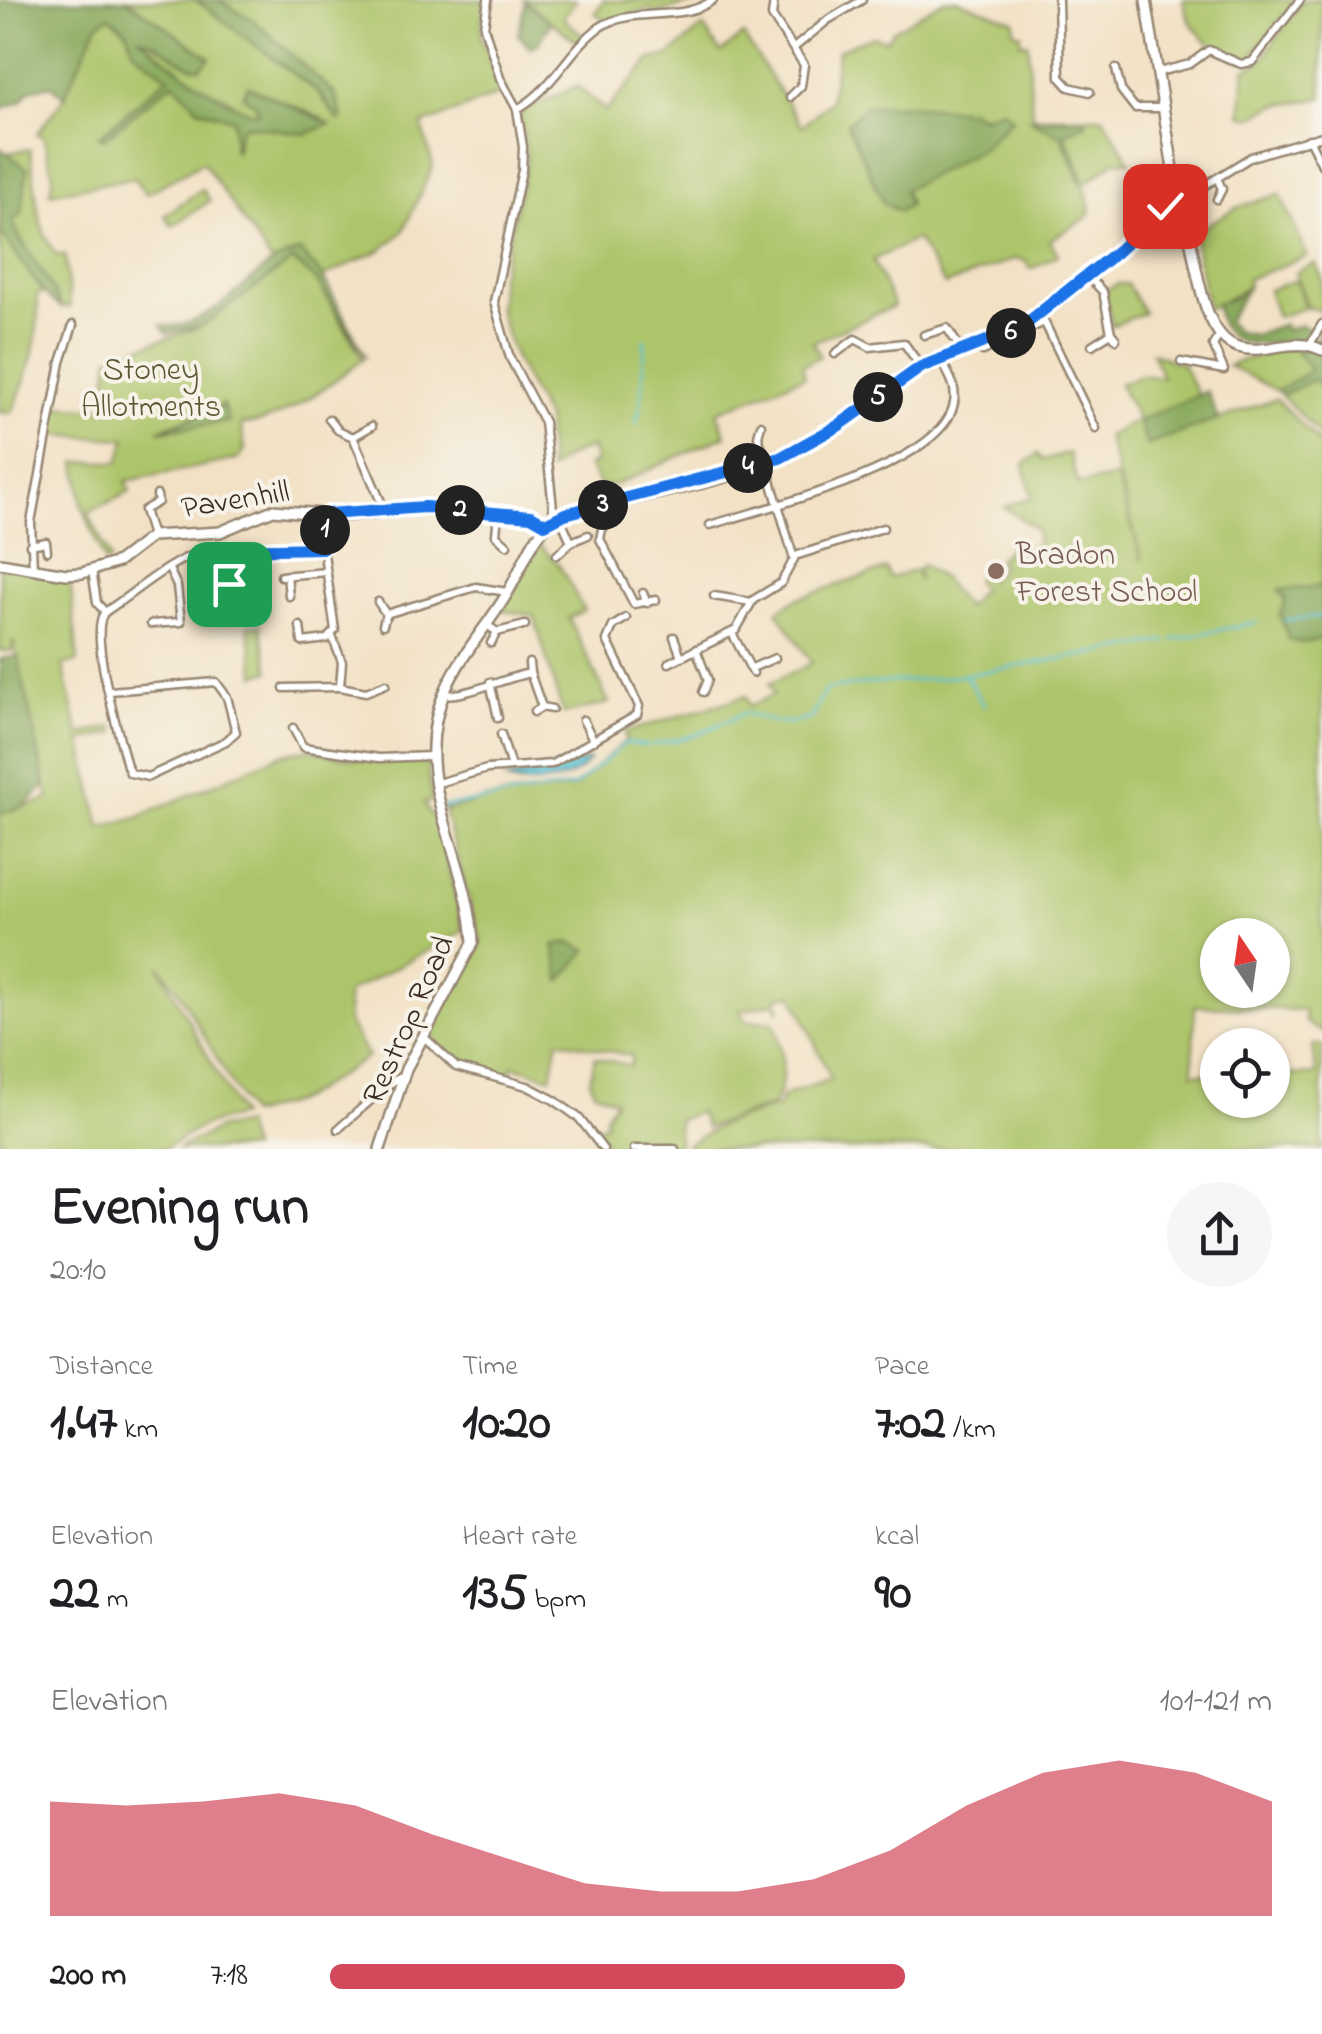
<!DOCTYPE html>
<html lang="en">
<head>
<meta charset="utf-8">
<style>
	body { margin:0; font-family:"Indie Flower",sans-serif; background:#f6f6f6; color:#202124; height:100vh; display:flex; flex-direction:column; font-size:38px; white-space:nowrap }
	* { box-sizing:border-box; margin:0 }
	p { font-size:32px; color:#757577 }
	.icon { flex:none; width:55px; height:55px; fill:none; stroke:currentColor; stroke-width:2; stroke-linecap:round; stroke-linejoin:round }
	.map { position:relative; height:1149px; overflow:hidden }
	.drawer { display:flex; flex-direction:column; background:#fff; flex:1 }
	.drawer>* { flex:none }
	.needle { width:65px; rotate:347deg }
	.fabs { position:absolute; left:1200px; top:918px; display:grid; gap:20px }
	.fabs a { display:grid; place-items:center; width:90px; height:90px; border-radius:50%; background:#fff; box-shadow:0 2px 8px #0004; font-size:50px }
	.pin { position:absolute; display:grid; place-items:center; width:85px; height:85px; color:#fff; margin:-42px; border-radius:20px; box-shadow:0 5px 15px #0006 }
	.km { position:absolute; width:50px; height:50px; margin:-25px; border-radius:50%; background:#222; color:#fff; font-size:28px; line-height:50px; text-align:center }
	.round { display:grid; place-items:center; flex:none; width:105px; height:105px; border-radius:52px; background:#f6f6f6 }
	.overview { display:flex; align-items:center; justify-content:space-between; height:170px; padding:0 50px }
	h1 { font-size:55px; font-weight:800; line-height:75px }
	.metrics { display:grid; grid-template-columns:repeat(3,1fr); gap:15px; height:170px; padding:10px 50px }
	.metrics div { display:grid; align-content:center }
	.metrics b { font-size:50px; font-weight:800 }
	.metrics small { font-size:28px; font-weight:400 }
	.metrics p { font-size:28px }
	.chart { height:280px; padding:20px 50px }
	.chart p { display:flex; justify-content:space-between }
	.chart svg { width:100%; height:180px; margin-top:10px; fill:#d1495b; opacity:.7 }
	ul { padding:0 50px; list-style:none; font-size:32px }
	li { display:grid; grid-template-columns:160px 120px 1fr; align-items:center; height:75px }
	li i { height:25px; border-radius:12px; background:#d1495b }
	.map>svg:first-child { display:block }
	.green { fill:#adc56b; stroke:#747844; stroke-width:2.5; fill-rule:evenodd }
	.forest { fill:#8aaa5f; stroke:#626a3e; stroke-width:2.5 }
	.water { fill:#58c2d4; stroke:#4a7679; stroke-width:2.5 }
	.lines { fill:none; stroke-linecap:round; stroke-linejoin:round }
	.stream { stroke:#58c2d4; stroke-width:2.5 }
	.street-casing { stroke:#968672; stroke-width:11 }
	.secondary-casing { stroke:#968672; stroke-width:14 }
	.street { stroke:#fff; stroke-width:6 }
	.secondary { stroke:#fff; stroke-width:9 }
	.route-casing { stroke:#fff; stroke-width:20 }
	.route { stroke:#1a73e8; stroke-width:12 }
	.education-dot { fill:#8d6e63; stroke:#f7f3e8; stroke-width:4 }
	.labels { text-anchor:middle; stroke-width:8; stroke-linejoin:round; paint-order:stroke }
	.park-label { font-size:32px; fill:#5d5835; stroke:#f7f3e8 }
	.street-label { font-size:32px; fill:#3b2a1e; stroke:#f7f3e8 }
	.education-label { font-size:32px; fill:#785e54; stroke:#f7f3e8; text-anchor:start }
</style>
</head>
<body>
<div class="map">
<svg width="1322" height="1149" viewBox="0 0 1322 1149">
	<rect width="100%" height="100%" fill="#f7f3e8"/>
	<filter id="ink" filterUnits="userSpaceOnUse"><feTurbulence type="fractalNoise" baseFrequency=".01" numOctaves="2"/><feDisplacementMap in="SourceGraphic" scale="20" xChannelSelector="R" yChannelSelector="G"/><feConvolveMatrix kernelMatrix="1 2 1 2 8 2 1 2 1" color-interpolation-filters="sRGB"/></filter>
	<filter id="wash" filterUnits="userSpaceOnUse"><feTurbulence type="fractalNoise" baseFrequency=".0048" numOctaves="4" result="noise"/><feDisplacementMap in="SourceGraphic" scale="40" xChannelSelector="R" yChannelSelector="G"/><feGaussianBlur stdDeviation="2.25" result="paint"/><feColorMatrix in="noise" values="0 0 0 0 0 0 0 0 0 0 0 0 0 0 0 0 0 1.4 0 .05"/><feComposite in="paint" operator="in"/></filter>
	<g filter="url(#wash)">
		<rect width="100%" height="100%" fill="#f2e1c5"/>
		<g class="green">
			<path d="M127 0H196L319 93 335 94 253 20 218 0H484L481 37 505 92 422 125 433 166 403 232 381 250 323 277 300 251 272 263 203 162 146 194 134 178 50 193 53 175 43 136 37 134 64 97 97 25 109 16 127 31 141 56 168 77 99 136 104 139 173 82 199 109 233 119 236 152 240 129 246 125 307 134 323 119 248 86 259 113 244 112 224 96 207 91 138 37C163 42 176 65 200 68L209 57Z"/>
			<polygon points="523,0 576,0 563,18 586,38 580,44"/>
			<polygon points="604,0 605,1 708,0 654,13 651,9 606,22 595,13"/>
			<path d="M944 0H957L1015 21 1014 32 1021 33V43H1028L1032 117H1103L1130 161H1115L1084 185 1091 209 1086 218 1050 240 1058 255 1031 269 1027 262 1017 258 945 285 916 239 873 260 894 306 813 342 820 356 802 366 805 376 717 412 726 435 615 485 600 486 588 466 596 463 591 447 567 457 549 471 546 419 515 359 499 312 500 277 527 160 520 112 577 86 606 111 651 59 669 56 703 27 721 53 743 35 802 126 830 101 838 50 873 36 886 40 894 30ZM905 105C943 107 978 115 1012 119L981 149 904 190 909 205 865 107Z"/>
			<path d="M1183 0H1296L1251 57 1243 61C1215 55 1187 28 1183 0Z"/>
			<path d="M1303 0H1322V98C1291 107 1281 97 1252 118L1241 114 1245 69 1259 63Z"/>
			<path d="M30 149C37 185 33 228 58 256L65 254 70 307H61C49 275 22 251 12 218L21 215 27 169 7 153Z"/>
			<polygon points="202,189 210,201 172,226 165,215"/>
			<polygon points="1280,194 1307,256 1247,279 1248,287 1208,309 1193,233 1236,208"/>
			<path d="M0 232 30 267 43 293 37 294C41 338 29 373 12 412L0 413Z"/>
			<path d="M292 260 317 281 363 359C329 384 285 423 241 424L245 449 239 459 126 481 130 492 88 512 110 560 105 563 82 506 77 462H119L126 439 49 435 55 406 104 409 110 357 197 328ZM223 405 229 422 160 429Z"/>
			<polygon points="1315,263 1322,277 1322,315 1319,310 1308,308 1295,273"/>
			<polygon points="1296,280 1305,308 1277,317 1268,290"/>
			<polygon points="1118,284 1127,284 1144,313 1112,326 1105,291"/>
			<polygon points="1276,348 1308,348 1296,352 1312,370 1278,391 1228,366"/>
			<path d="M1152 353 1182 364 1198 395 1138 421 1147 445 1276 399 1322 445V586L1279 591 1286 599 1280 615 1289 640 1322 639V1032L1305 1022 1304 1010 1195 1006 1193 1073 1217 1074 1218 1100H1272L1273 1075 1316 1074 1313 1045H1322V1149H688L686 1145 723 1124 779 1106 783 1096 831 1079 793 994 777 997 780 1011 774 1003 740 1011 747 1021 773 1022C782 1046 789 1082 773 1105L706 1128 699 1112 678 1120V1147L649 1143 610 1149 594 1130 606 1123 605 1116 615 1100 594 1091 590 1080 595 1057 630 1066 632 1056 558 1040 551 1077 513 1066 509 1075C474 1073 444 1064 430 1030L481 943 443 807 448 810 486 799 575 787 627 739 625 732 746 696 750 706 774 694 769 684 812 663 777 611 796 599 886 569 890 578 916 570 919 581 917 570 922 565 943 579 966 608 982 589 975 580 980 574 989 581 1002 566 997 561 1010 547 1022 553 1038 543 1036 529 1004 507 1032 497 1024 465 1038 454 1043 460 1069 453 1078 485 1117 477 1142 561 1107 436 1138 420 1119 384 1142 375 1162 377ZM1218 935H1272V990H1218Z"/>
			<polygon points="1314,379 1322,389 1322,437 1282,396"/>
			<polygon points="539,544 559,565 584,610 569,618 609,703 563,714 534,616 501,610"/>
			<polygon points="0,566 70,579 78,662 63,665 79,734 114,727 115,733 81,741 101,827 137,818 282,754 311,749 345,758 427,763 432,801 424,803 430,815 435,815 464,931 347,993 348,1022 368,1057 300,1100 249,1115 178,990 159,966 240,1116 204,1125 164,1149 61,1149 59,1144 50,1145 53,1149 0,1149 0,814 49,799 13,640 12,651 0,651"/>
			<polygon points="260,625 270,671 256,675 248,626"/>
			<polygon points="244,1125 251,1149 177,1149 220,1128"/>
		</g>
		<g class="forest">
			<path d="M0 0H127L210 58 200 68C176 65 163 42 140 38 166 59 228 111 258 113L257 105 243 97 248 86 330 124 307 134 246 125 240 129 234 153 233 119 199 109 173 82 104 139 99 137 168 77 133 50 127 31 109 16 97 25 64 97 52 85 29 90 22 101 0 109Z"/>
			<polygon points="196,0 218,0 253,20 335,94 342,118 338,120 319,93"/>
			<polygon points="526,2 551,22 539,43 530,48 518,35"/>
			<polygon points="905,105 971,110 982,118 1001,109 1012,118 981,149 904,190 909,205 899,211 884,204 847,124 865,106"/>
			<polygon points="1085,118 1086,124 1064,133 1083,176 1081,183 1062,137 1029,119"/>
			<path d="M0 148 27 168 21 216 12 219C22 251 49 275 61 307 42 298 16 251 0 232Z"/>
			<path d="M300 251 323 277 366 357 317 281 293 260 204 325 167 333 161 325C201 334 242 284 272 263 283 256 291 255 300 251Z"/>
			<path d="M1248 287 1227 321 1237 332 1254 335 1284 324 1285 330 1300 325 1313 330 1310 339C1268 342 1220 359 1216 303L1234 298Z"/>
			<polygon points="1322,330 1322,389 1314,379 1282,396 1278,391 1311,370 1295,351 1310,347"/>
			<polygon points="1207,391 1218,419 1147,445 1138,421"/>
			<polygon points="222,404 229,422 158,431 221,407"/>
			<polygon points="1322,586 1322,639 1302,643 1289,640 1280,614 1286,599 1279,590"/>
			<polygon points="18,656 45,786 24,806 0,814 0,659"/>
			<polygon points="570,943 587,950 561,981 554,945"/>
		</g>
		<path class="water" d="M589 760C574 783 528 789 505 779Z"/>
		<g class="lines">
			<g class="stream">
				<polyline points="636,424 642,398 645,339"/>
				<polyline points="1284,620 1322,616"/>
				<polyline points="1172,640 1257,622"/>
				<polyline points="985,707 965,675 1166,641"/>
				<path d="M653 745 693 736 745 713C772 722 783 727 811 718L825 690C872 680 918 683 965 675"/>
				<polyline points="442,807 575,786 625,743 648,746"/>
			</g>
		</g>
	</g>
	<g filter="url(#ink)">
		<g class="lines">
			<g class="street-casing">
				<g id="street">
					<polyline points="488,0 484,27 500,78 517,109 523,147 522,170 494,302 510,358 544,422 554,518"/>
					<polyline points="774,0 772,16 804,65 801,86 790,97"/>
					<polyline points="1058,0 1060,77 1069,87 1090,92"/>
					<polyline points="795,47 828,20 862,0"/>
					<polyline points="1116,69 1121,90 1135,108 1163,108"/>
					<polyline points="1159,72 1190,64 1209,50 1241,64 1252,62 1300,0"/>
					<path d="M517 109C553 90 568 50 600 27 633 6 682 23 713 0"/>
					<polyline points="1309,139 1322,165"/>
					<polyline points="1217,199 1222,189 1217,178"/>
					<polyline points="1181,200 1251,157 1322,136"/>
					<polyline points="1088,276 1103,292 1111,333"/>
					<polyline points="1040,313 1096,429"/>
					<polyline points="924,335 947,328 960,348"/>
					<polyline points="1310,344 1322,324"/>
					<polyline points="1092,345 1111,333 1116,339"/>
					<polyline points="975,347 983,351 1044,322"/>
					<polyline points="835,354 855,339 870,347 904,343 921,367"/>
					<polyline points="1181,362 1224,370 1213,345 1219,336"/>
					<polyline points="329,419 338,430 353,437 385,511"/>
					<polyline points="353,437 372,426"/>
					<polyline points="610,504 613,518 602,529 600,539 634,604 656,600"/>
					<polyline points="498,513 496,535 507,545"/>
					<polyline points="560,517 571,542 588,535"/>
					<path d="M710 525C765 508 936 468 953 407 959 388 948 373 939 357"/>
					<polyline points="152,536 144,510 158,502 157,495"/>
					<polyline points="30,545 46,542 47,551"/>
					<polyline points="225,550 232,616"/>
					<polyline points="557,555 571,542"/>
					<polyline points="795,556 883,528"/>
					<polyline points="33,569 31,522 61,362 73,325"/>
					<path d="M92 570 97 603 105 612C133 594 160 569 190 556 230 539 281 551 323 547L328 514"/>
					<polyline points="287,575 289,596"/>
					<polyline points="281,576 326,572"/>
					<polyline points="643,593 647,603"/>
					<polyline points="714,596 751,602"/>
					<polyline points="378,602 386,614 476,587 507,592"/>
					<path d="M105 612C87 631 120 737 127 766L130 773 148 777 226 741 236 732 227 697 216 682 110 691"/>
					<polyline points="151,624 181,622 177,586 169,569"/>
					<polyline points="383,625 386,614"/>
					<polyline points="487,625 497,632 525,625"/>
					<polyline points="300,626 302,642 327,639 335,630 323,547"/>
					<polyline points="732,633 753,673"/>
					<polyline points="674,637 680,654"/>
					<polyline points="491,643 497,632"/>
					<polyline points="696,649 708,680 703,692"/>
					<polyline points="529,663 530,673"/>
					<polyline points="669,663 736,630 753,600 781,583 794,559 758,436 761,425"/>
					<polyline points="752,668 775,658"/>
					<polyline points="490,682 498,718"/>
					<polyline points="340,687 366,692 386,684"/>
					<polyline points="284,688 340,687 342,662 332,636"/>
					<path d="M445 694C461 698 508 677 530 673L542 707"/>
					<polyline points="534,712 542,707 552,709"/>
					<polyline points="583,720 594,741"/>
					<polyline points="293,728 303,747 379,758 431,756"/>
					<polyline points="501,734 511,767"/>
					<polyline points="434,784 487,769 552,764 637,715 639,706 607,640 613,626 626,618"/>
					<polyline points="424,1037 456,1067 527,1086 554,1100 579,1118 603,1149"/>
					<path d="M338 1129C349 1120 396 1076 404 1075"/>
					<polyline points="634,1149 675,1149"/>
				</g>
			</g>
			<g class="secondary-casing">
				<g id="secondary">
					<path d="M1174 184C1197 224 1192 333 1238 347 1267 356 1292 335 1322 350"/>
					<polyline points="0,563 66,574 82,573 118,562 152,536 220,532 273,510 346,516 425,507 531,516 545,524"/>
					<path d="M380 1149 406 1069 473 943C469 855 406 778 446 689 461 654 489 625 508 592 525 564 533 526 565 514 635 496 712 487 778 458 830 436 870 397 918 368 950 350 986 347 1017 330 1053 310 1163 218 1175 181L1146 0"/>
				</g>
			</g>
			<use href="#street" class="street"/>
			<use href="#secondary" class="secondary"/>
		</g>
	</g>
	<g class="lines" filter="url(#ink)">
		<g class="route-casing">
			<polyline id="route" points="229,584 226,550 322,548 328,514 425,507 531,516 545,524 565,514 780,458 838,426 921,367 1022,327 1119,250 1165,206"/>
		</g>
		<use href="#route" class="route"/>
	</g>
	<circle class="education-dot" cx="996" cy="571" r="10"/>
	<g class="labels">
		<g class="park-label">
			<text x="151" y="379">Stoney<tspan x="151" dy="37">Allotments</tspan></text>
		</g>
		<g class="street-label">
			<text transform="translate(235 498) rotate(-9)" y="11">Pavenhill</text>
			<text transform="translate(407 1019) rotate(-66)" y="11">Restrop Road</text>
		</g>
		<g class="education-label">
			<text x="1016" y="564">Bradon<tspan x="1016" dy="37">Forest School</tspan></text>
		</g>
	</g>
</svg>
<div class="fabs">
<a><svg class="needle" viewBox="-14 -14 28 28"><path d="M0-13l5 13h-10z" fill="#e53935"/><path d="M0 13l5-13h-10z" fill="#757577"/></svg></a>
<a><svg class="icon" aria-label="locate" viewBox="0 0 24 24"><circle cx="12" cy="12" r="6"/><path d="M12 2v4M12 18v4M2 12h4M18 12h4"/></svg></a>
</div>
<div class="pin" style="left:229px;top:584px;background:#1e9e55"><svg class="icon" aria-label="arrive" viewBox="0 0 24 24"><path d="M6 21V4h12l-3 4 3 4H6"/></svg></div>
<div class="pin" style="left:1165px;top:206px;background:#d93025"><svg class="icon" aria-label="check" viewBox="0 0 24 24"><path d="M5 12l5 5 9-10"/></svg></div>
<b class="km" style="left:325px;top:530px">1</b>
<b class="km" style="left:460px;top:510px">2</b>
<b class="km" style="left:603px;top:505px">3</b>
<b class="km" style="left:748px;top:468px">4</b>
<b class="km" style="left:878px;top:397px">5</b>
<b class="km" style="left:1011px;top:333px">6</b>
</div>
<section class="drawer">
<div class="overview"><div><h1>Evening run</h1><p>20:10</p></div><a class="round"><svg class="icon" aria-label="share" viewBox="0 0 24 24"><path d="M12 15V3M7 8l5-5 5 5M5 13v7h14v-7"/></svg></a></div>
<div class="metrics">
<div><p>Distance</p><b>1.47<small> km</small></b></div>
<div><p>Time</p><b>10:20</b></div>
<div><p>Pace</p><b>7:02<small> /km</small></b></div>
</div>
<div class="metrics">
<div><p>Elevation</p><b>22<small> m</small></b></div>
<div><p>Heart rate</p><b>135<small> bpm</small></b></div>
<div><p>kcal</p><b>90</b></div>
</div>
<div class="chart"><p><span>Elevation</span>101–121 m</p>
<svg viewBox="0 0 160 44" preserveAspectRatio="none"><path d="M0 44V16L10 17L20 16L30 14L40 17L50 24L60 30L70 36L80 38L90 38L100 35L110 28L120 17L130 9L140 6L150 9L160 16V44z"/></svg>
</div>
<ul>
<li><b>200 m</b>7:18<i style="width:61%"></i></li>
</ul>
</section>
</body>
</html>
